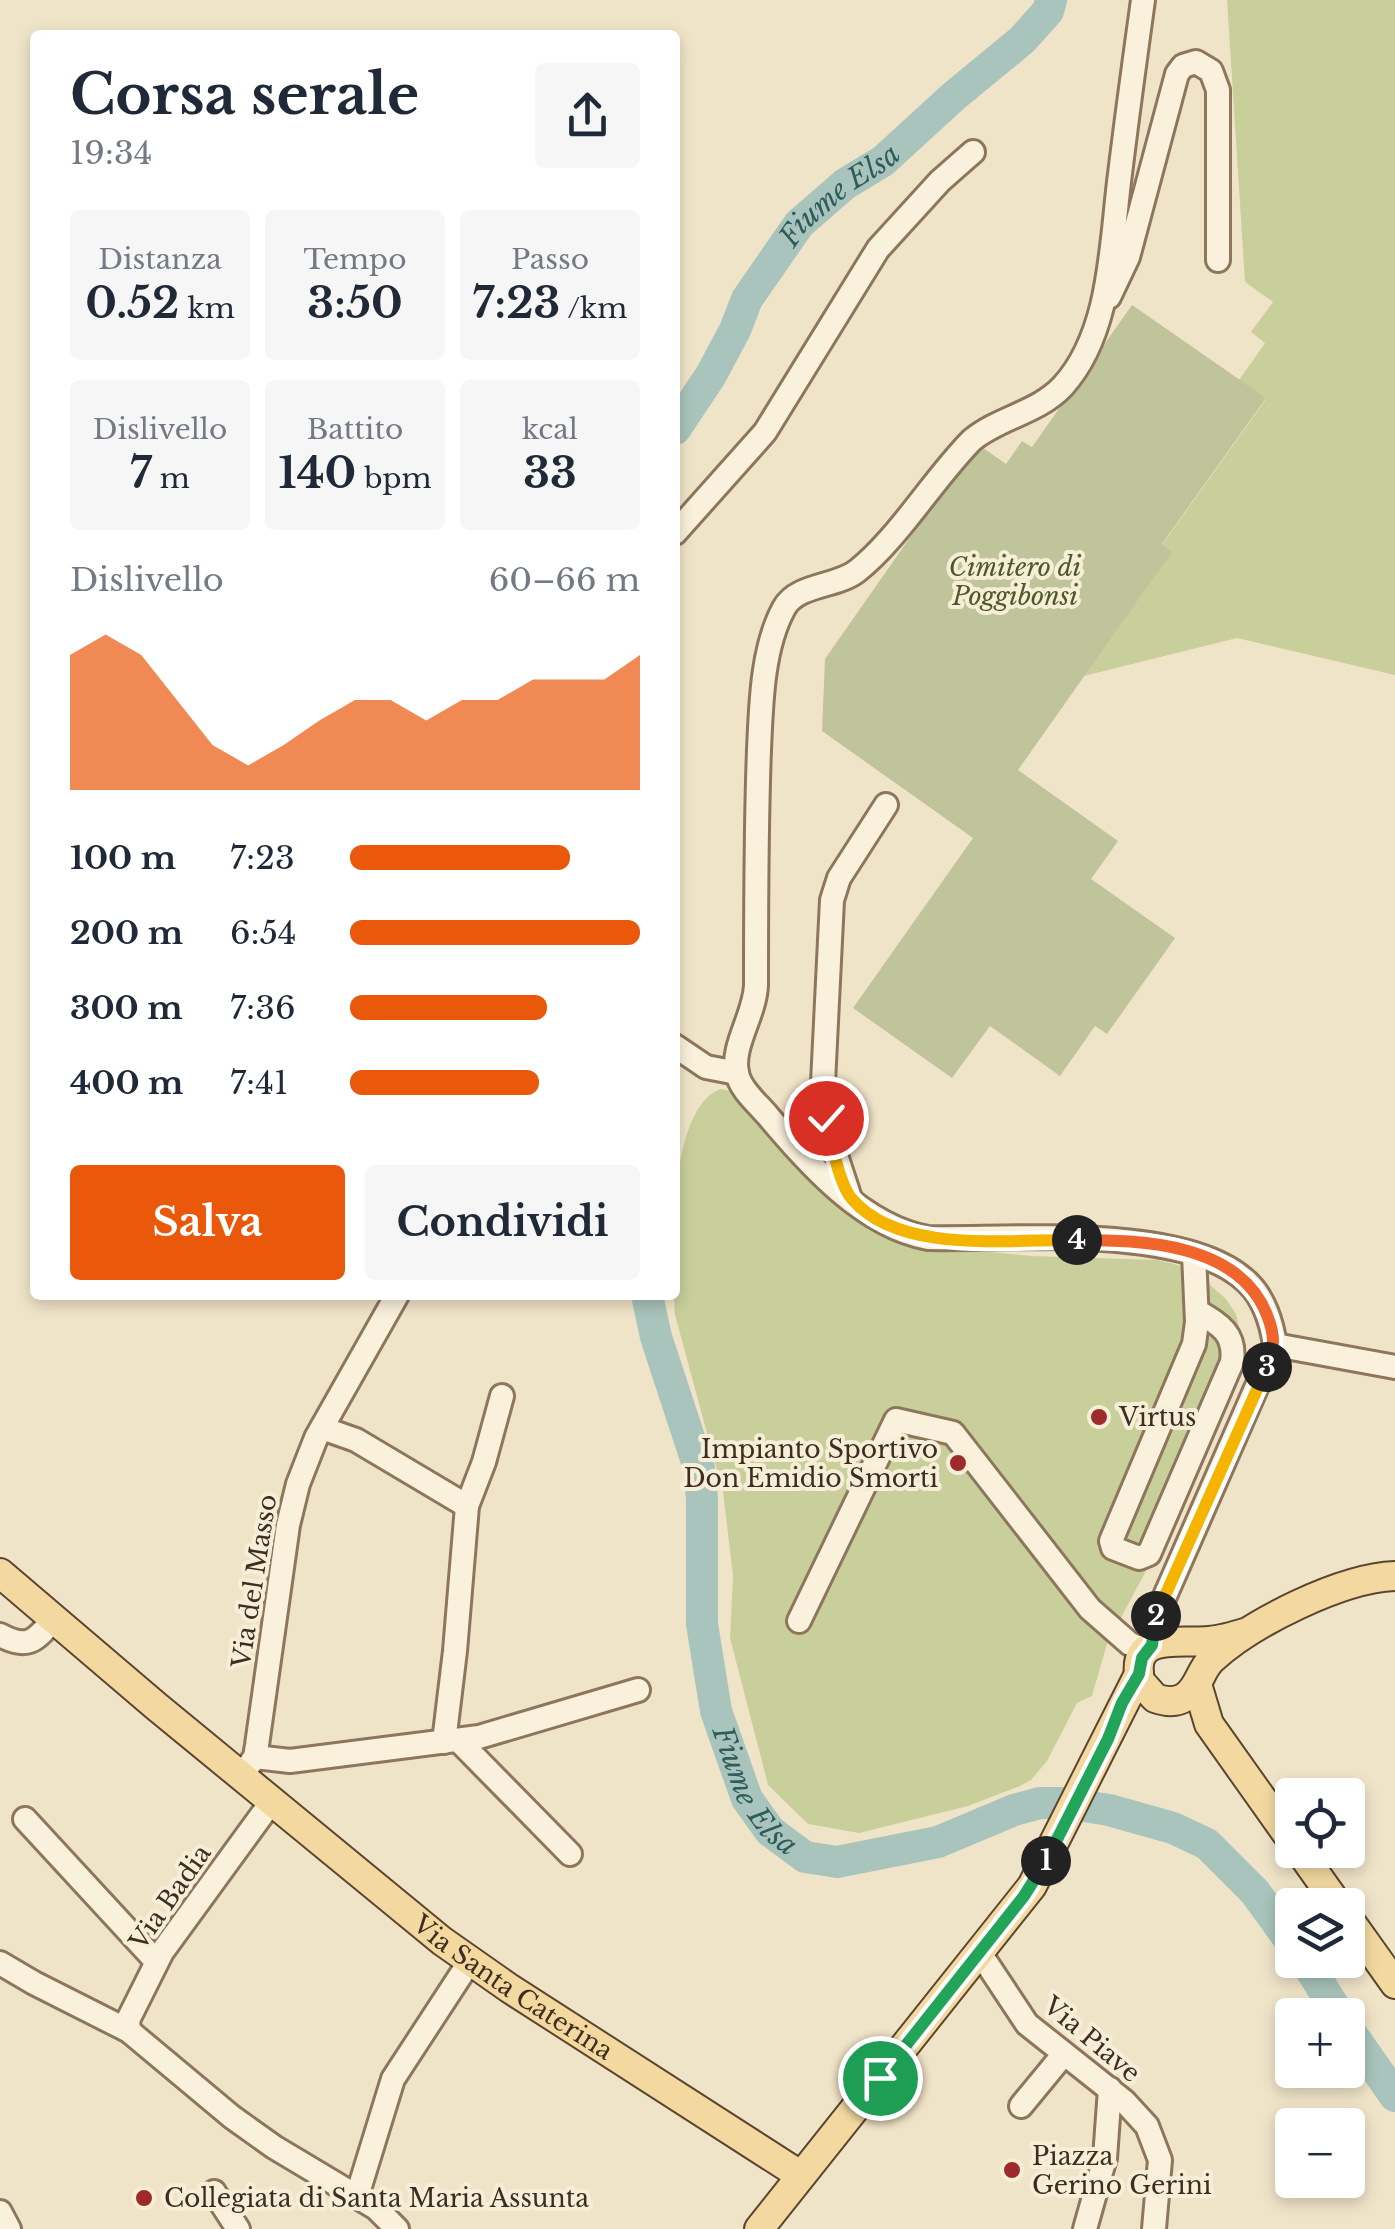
<!DOCTYPE html>
<html lang="it">
<head>
<meta charset="utf-8">
<style>
	body { margin:0; font-family:"Libre Baskerville",serif; background:#f6f6f7; color:#1f2937; height:100vh; display:flex; flex-direction:column; font-size:38px; white-space:nowrap }
	* { box-sizing:border-box; margin:0 }
	p { font-size:32px; color:#747a83 }
	.icon { flex:none; width:55px; height:55px; fill:none; stroke:currentColor; stroke-width:2; stroke-linecap:round; stroke-linejoin:round }
	.map { position:relative; flex:1; overflow:hidden }
	.panel { position:absolute; left:30px; top:30px; width:650px; height:1270px; display:flex; flex-direction:column; background:#fff; border-radius:10px; box-shadow:0 5px 15px #0003 }
	.panel>* { flex:none }
	.tools { position:absolute; left:1275px; top:1778px; display:grid; gap:20px }
	.tools a { display:grid; place-items:center; width:90px; height:90px; border-radius:10px; background:#fff; box-shadow:0 5px 15px #0003; font-size:50px }
	.pin { position:absolute; display:grid; place-items:center; width:85px; height:85px; color:#fff; margin:-42px; border:5px solid #fff; border-radius:50%; box-shadow:0 2px 10px #0007 }
	.km { position:absolute; width:50px; height:50px; margin:-25px; border-radius:50%; background:#222; color:#fff; font-size:28px; line-height:50px; text-align:center }
	.round { display:grid; place-items:center; flex:none; width:105px; height:105px; border-radius:10px; background:#f6f6f7 }
	.overview { display:flex; align-items:center; justify-content:space-between; height:170px; padding:0 40px }
	h1 { font-size:55px; font-weight:700; line-height:75px }
	.stats { display:grid; grid-template-columns:repeat(3,1fr); gap:15px; height:170px; padding:10px 40px }
	.stats div { display:grid; align-content:center; border-radius:10px; background:#f6f6f7; text-align:center }
	.stats b { font-size:42px; font-weight:700 }
	.stats small { font-size:28px; font-weight:400 }
	.stats p { font-size:28px }
	.chart { height:280px; padding:20px 40px }
	.chart p { display:flex; justify-content:space-between }
	.chart svg { width:100%; height:180px; margin-top:10px; fill:#ea580c; opacity:.7 }
	.primary-button { display:flex; gap:20px; margin-top:auto; padding:20px 40px }
	.primary-button a { flex:1; height:115px; border-radius:10px; background:#ea580c; color:#fff; font-size:40px; font-weight:700; line-height:115px; text-align:center }
	.primary-button a+a { background:#f6f6f7; color:#1f2937 }
	ul { padding:0 40px; list-style:none; font-size:32px }
	li { display:grid; grid-template-columns:160px 120px 1fr; align-items:center; height:75px }
	li i { height:25px; border-radius:12px; background:#ea580c }
	.map>svg:first-child { display:block }
	.green { fill:#c9cf9b }
	.cemetery { fill:#bfc49a }
	.lines { fill:none; stroke-linecap:round; stroke-linejoin:round }
	.river { stroke:#a9c4bc; stroke-width:32 }
	.minor-casing { stroke:#8d765c; stroke-width:28 }
	.major-casing { stroke:#5b4430; stroke-width:32 }
	.minor { stroke:#faf1dc; stroke-width:22 }
	.major { stroke:#f3d9a0; stroke-width:28 }
	.split-1-casing { stroke:#fff; stroke-width:20 }
	.split-2-casing { stroke:#fff; stroke-width:20 }
	.split-3-casing { stroke:#fff; stroke-width:20 }
	.split-4-casing { stroke:#fff; stroke-width:20 }
	.split-5-casing { stroke:#fff; stroke-width:20 }
	.split-1 { stroke:#22a559; stroke-width:12 }
	.split-2 { stroke:#22a559; stroke-width:12 }
	.split-3 { stroke:#f5b400; stroke-width:12 }
	.split-4 { stroke:#f0652b; stroke-width:12 }
	.split-5 { stroke:#f5b400; stroke-width:12 }
	.poi-dot { fill:#9e2a2b; stroke:#f7eed8; stroke-width:4 }
	.labels { text-anchor:middle; stroke-width:8; stroke-linejoin:round; paint-order:stroke }
	.park-label { font-size:25px; font-style:italic; fill:#4d5a26; stroke:#f7eed8 }
	.poi-label { font-size:25px; fill:#3d2e20; stroke:#f7eed8; text-anchor:start }
	.street-label { font-size:25px; fill:#3d2e20; stroke:#f7eed8 }
	.water-label { font-size:28px; font-style:italic; fill:#2f5d5a; stroke:#f7eed8 }
</style>
</head>
<body>
<div class="map">
<svg width="1395" height="2229" viewBox="0 0 1395 2229">
	<rect width="100%" height="100%" fill="#f0e4c8"/>
	<g class="green">
		<polygon points="1227,0 1395,0 1395,675 1237,638 1084,676 1171,553 1162,545 1266,399 1239,380 1265,343 1251,332 1273,302 1245,282"/>
		<path d="M721 1089 730 1091 911 1244 1031 1256 1158 1260 1185 1267 1200 1276 1226 1299 1236 1314 1246 1356 1159 1561 1148 1567 1107 1644 1092 1696 1077 1703 1047 1761 1031 1780 1020 1786 968 1806 859 1833 808 1824 768 1785 730 1638 733 1576 723 1492 675 1315C671 1270 666 1107 721 1089Z"/>
	</g>
	<polygon class="cemetery" points="1132,305 1266,398 1162,544 1172,552 1018,770 1118,841 1091,879 1175,938 1107,1034 1095,1026 1060,1076 990,1026 952,1078 853,1008 973,838 822,731 825,659 976,443 1006,464 1022,441 1032,447"/>
	<g class="lines">
		<g class="river">
			<path id="s1" d="M675 429 711 375 735 330 747 299 799 224 845 184 883 161 954 96 1022 40 1048 11 1051 0"/>
			<path id="s2" d="M647 1295 656 1337 699 1468 702 1499V1624L716 1711 747 1799 770 1831 805 1857 837 1862 938 1842 1014 1810 1040 1803H1065L1109 1810 1173 1828 1207 1844 1255 1892 1292 1943"/>
			<polyline points="1305,1960 1339,2015"/>
			<polyline points="1348,2029 1395,2096"/>
		</g>
		<g class="minor-casing">
			<g id="minor">
				<path d="M1143 0C1135 58 1127 116 1120 174 1111 242 1112 332 1063 386 1038 413 1000 417 972 440 934 478 898 539 857 571 837 587 797 584 784 608 762 648 761 705 759 750 756 828 756 906 756 985 755 1015 731 1046 737 1073 740 1089 757 1103 768 1116 809 1164 862 1226 928 1238 1009 1240 1189 1223 1248 1283 1264 1298 1272 1324 1275 1345L1158 1612 1152 1645"/>
				<polyline points="1109,297 1128,257 1177,74 1183,66 1196,62 1211,71 1218,90 1218,260"/>
				<polyline points="675,533 765,432 878,249 940,181 973,152"/>
				<polyline points="675,1046 706,1067 737,1073"/>
				<polyline points="849,1195 828,1131 823,1083 832,900 839,878 886,805"/>
				<path d="M1194 1254 1197 1322 1194 1344 1111 1541 1113 1548 1139 1558 1149 1554 1232 1362C1236 1333 1219 1324 1197 1311"/>
				<polyline points="1275,1345 1395,1367"/>
				<polyline points="322,1428 356,1440 467,1506"/>
				<polyline points="799,1621 896,1420 953,1433 1090,1609 1130,1644 1147,1650"/>
				<path d="M0 1635C28 1650 35 1641 54 1619"/>
				<polyline points="458,1740 570,1854"/>
				<polyline points="444,1742 455,1651 467,1506 484,1462 502,1396"/>
				<polyline points="255,1757 290,1761 479,1737 638,1690"/>
				<polyline points="241,1776 255,1757 257,1745 288,1525 298,1484 316,1438 397,1295"/>
				<polyline points="25,1819 156,1961"/>
				<polyline points="980,1953 1027,2024 1124,2101 1147,2126 1160,2160 1154,2229"/>
				<polyline points="0,1963 34,1983 129,2031 232,2117 274,2147 376,2208 397,2229"/>
				<polyline points="129,2031 128,2020 162,1952 272,1801"/>
				<polyline points="1021,2106 1063,2055"/>
				<polyline points="214,2192 238,2229"/>
				<polyline points="357,2196 393,2079 470,1961"/>
				<polyline points="0,2212 9,2229"/>
				<polyline points="1085,2229 1105,2158 1110,2089"/>
			</g>
		</g>
		<g class="major-casing">
			<g id="major">
				<path id="s3" d="M0 1573 156 1706 442 1941 509 1988 800 2175"/>
				<path d="M1248 1632C1235 1636 1222 1640 1209 1641 1179 1644 1130 1631 1140 1681L1155 1698C1166 1702 1176 1703 1185 1697 1199 1688 1200 1670 1212 1659 1251 1623 1341 1578 1395 1576"/>
				<polyline points="1197,1684 1209,1724 1292,1841"/>
				<polyline points="1299,1850 1338,1905"/>
				<polyline points="1348,1918 1395,1984"/>
				<polyline points="759,2229 1032,1886 1139,1674"/>
			</g>
		</g>
		<use href="#minor" class="minor"/>
		<use href="#major" class="major"/>
	</g>
	<g class="lines">
		<g class="split-1-casing">
			<polyline id="split-1" points="880,2078 1024,1896 1046,1861"/>
		</g>
		<g class="split-2-casing">
			<polyline id="split-2" points="1046,1861 1108,1739 1122,1703 1139,1674 1142,1658 1152,1645 1156,1616"/>
		</g>
		<g class="split-3-casing">
			<polyline id="split-3" points="1156,1616 1267,1367"/>
		</g>
		<g class="split-4-casing">
			<path id="split-4" d="M1077 1240C1142 1240 1239 1243 1267 1315 1275 1335 1275 1347 1267 1367"/>
		</g>
		<g class="split-5-casing">
			<path id="split-5" d="M826 1118C830 1137 839 1185 852 1199 900 1255 1010 1239 1077 1240"/>
		</g>
		<use href="#split-1" class="split-1"/>
		<use href="#split-2" class="split-2"/>
		<use href="#split-3" class="split-3"/>
		<use href="#split-4" class="split-4"/>
		<use href="#split-5" class="split-5"/>
	</g>
	<g class="poi-dot">
		<circle cx="1099" cy="1417" r="10"/>
		<circle cx="958" cy="1463" r="10"/>
		<circle cx="1012" cy="2170" r="10"/>
		<circle cx="144" cy="2198" r="10"/>
	</g>
	<g class="labels">
		<g class="park-label">
			<text x="1015" y="576">Cimitero di<tspan x="1015" dy="29">Poggibonsi</tspan></text>
		</g>
		<g class="poi-label">
			<text x="1119" y="1426">Virtus</text>
			<text x="938" y="1458" text-anchor="end">Impianto Sportivo<tspan x="938" dy="29">Don Emidio Smorti</tspan></text>
			<text x="1032" y="2165">Piazza<tspan x="1032" dy="29">Gerino Gerini</tspan></text>
			<text x="164" y="2207">Collegiata di Santa Maria Assunta</text>
		</g>
		<g class="street-label">
			<text transform="translate(254 1581) rotate(-81)" y="9">Via del Masso</text>
			<text transform="translate(170 1897) rotate(-55)" y="9">Via Badia</text>
			<text dy="9" stroke="none"><textPath href="#s3" startOffset="660">Via Santa Caterina</textPath></text>
			<text transform="translate(1092 2039) rotate(40)" y="9">Via Piave</text>
		</g>
		<g class="water-label">
			<text dy="10" stroke="none"><textPath href="#s1" startOffset="290">Fiume Elsa</textPath></text>
			<text dy="10" stroke="none"><textPath href="#s2" startOffset="515">Fiume Elsa</textPath></text>
		</g>
	</g>
</svg>
<div class="tools">
<a><svg class="icon" aria-label="locate" viewBox="0 0 24 24"><circle cx="12" cy="12" r="6"/><path d="M12 2v4M12 18v4M2 12h4M18 12h4"/></svg></a>
<a><svg class="icon" aria-label="layers" viewBox="0 0 24 24"><path d="M12 4l9 5-9 5-9-5zM3 14l9 5 9-5"/></svg></a>
<a>+</a>
<a>−</a>
</div>
<div class="pin" style="left:880px;top:2078px;background:#1e9e55"><svg class="icon" aria-label="arrive" viewBox="0 0 24 24"><path d="M6 21V4h12l-3 4 3 4H6"/></svg></div>
<div class="pin" style="left:826px;top:1118px;background:#d93025"><svg class="icon" aria-label="check" viewBox="0 0 24 24"><path d="M5 12l5 5 9-10"/></svg></div>
<b class="km" style="left:1046px;top:1861px">1</b>
<b class="km" style="left:1156px;top:1616px">2</b>
<b class="km" style="left:1267px;top:1367px">3</b>
<b class="km" style="left:1077px;top:1240px">4</b>
<section class="panel">
<div class="overview"><div><h1>Corsa serale</h1><p>19:34</p></div><a class="round"><svg class="icon" aria-label="share" viewBox="0 0 24 24"><path d="M12 15V3M7 8l5-5 5 5M5 13v7h14v-7"/></svg></a></div>
<div class="stats">
<div><p>Distanza</p><b>0.52<small> km</small></b></div>
<div><p>Tempo</p><b>3:50</b></div>
<div><p>Passo</p><b>7:23<small> /km</small></b></div>
</div>
<div class="stats">
<div><p>Dislivello</p><b>7<small> m</small></b></div>
<div><p>Battito</p><b>140<small> bpm</small></b></div>
<div><p>kcal</p><b>33</b></div>
</div>
<div class="chart"><p><span>Dislivello</span>60–66 m</p>
<svg viewBox="0 0 160 44" preserveAspectRatio="none"><path d="M0 44V11L10 6L20 11L30 22L40 33L50 38L60 33L70 27L80 22L90 22L100 27L110 22L120 22L130 17L140 17L150 17L160 11V44z"/></svg>
</div>
<ul>
<li><b>100 m</b>7:23<i style="width:76%"></i></li>
<li><b>200 m</b>6:54<i style="width:100%"></i></li>
<li><b>300 m</b>7:36<i style="width:68%"></i></li>
<li><b>400 m</b>7:41<i style="width:65%"></i></li>
</ul>
<div class="primary-button"><a>Salva</a><a>Condividi</a></div>
</section>
</div>
</body>
</html>
